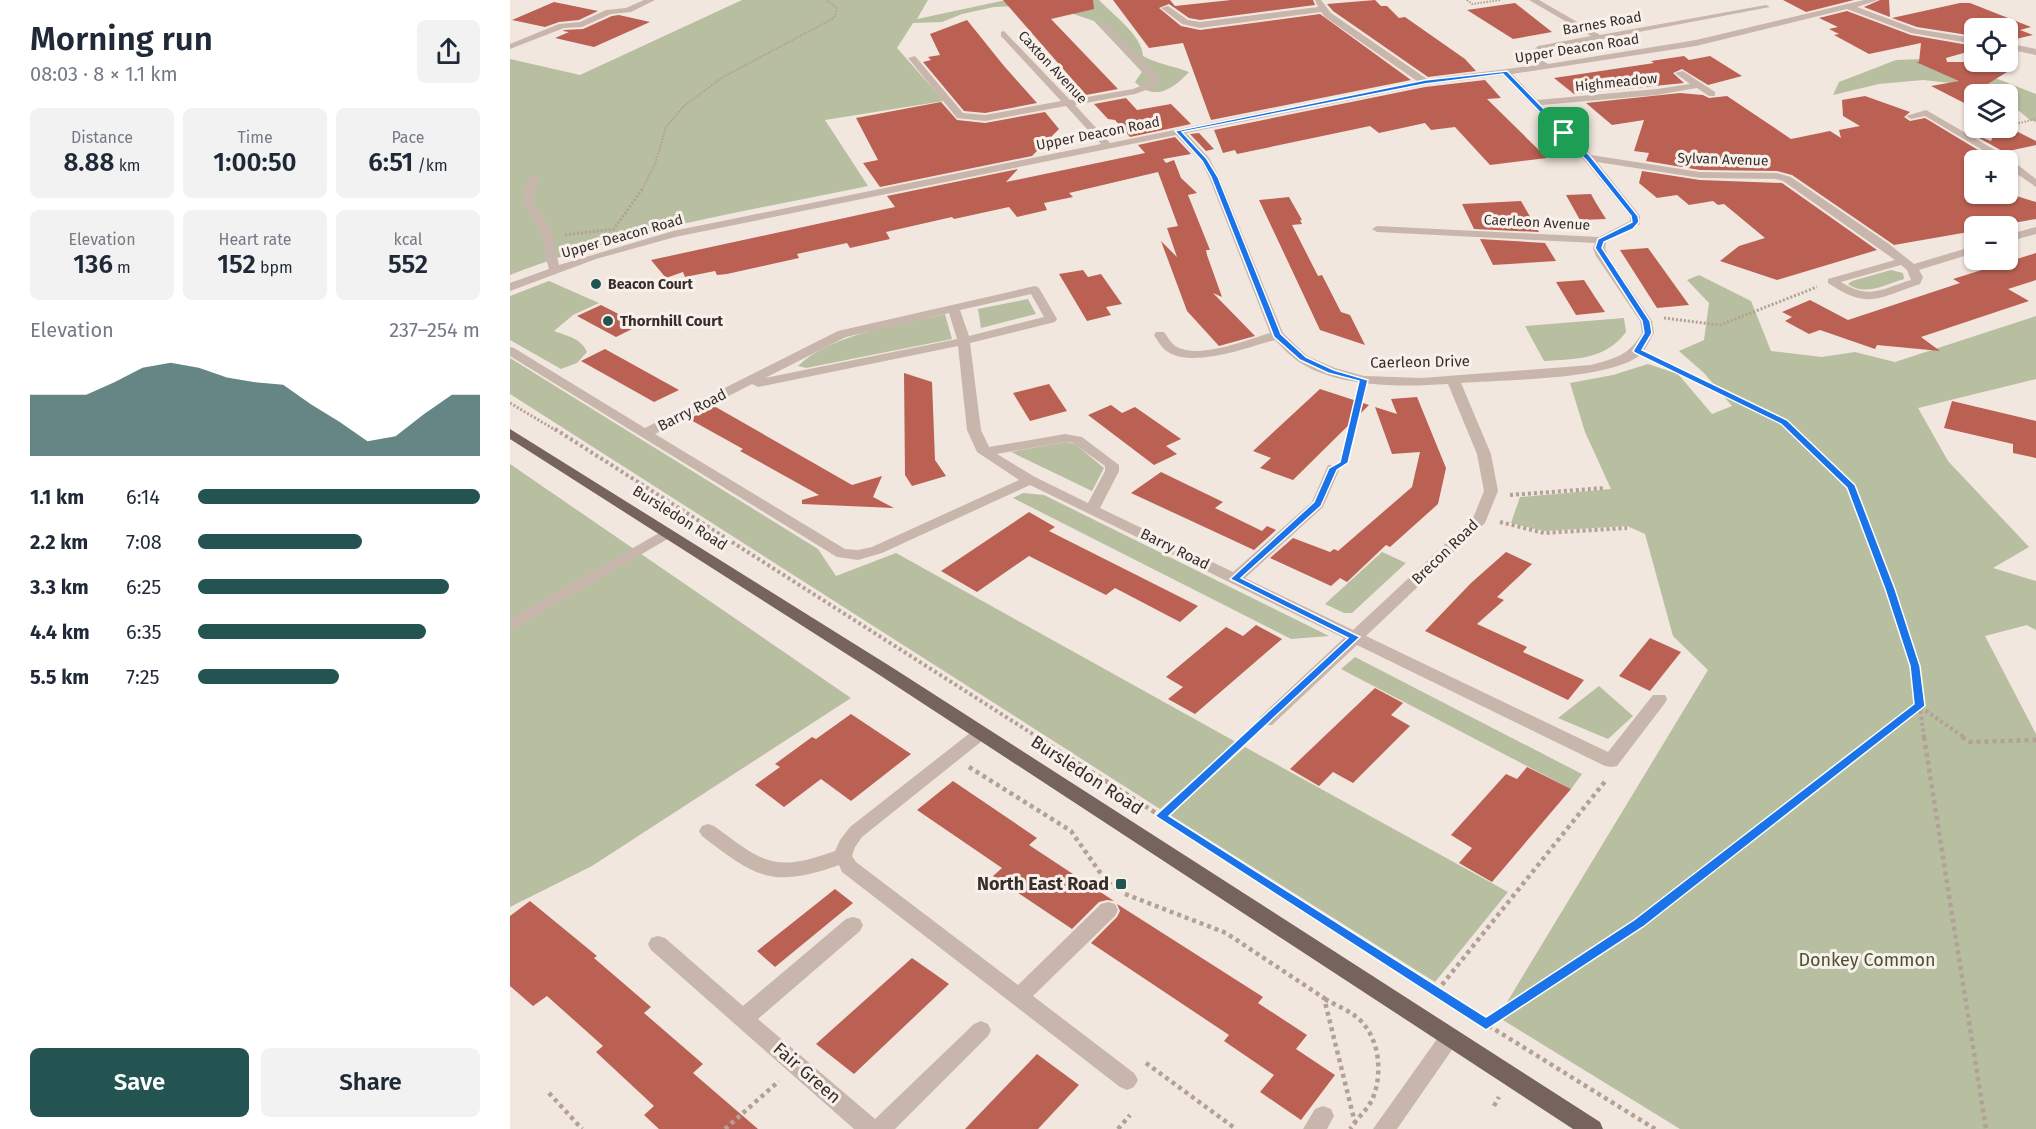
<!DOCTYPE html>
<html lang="en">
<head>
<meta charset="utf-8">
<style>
	body { margin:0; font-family:"Fira Sans",sans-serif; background:#f2f2f3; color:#1f2937; height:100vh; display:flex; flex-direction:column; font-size:22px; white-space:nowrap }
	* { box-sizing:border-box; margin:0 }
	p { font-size:20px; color:#747a83 }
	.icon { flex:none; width:33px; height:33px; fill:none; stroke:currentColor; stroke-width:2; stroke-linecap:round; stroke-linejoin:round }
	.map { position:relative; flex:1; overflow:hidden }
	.side { display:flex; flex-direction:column; background:#fff; width:510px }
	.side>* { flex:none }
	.controls { position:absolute; left:1454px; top:18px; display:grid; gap:12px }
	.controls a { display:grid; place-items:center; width:54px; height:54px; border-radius:9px; background:#fff; box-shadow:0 2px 4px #0004; font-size:30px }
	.pin { position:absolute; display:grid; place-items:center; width:51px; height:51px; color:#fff; margin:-26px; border-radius:12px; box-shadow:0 3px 9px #0006 }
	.round { display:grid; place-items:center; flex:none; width:63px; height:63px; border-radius:9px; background:#f2f2f3 }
	.headline { display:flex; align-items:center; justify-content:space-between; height:102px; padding:0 30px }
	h1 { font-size:33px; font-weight:600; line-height:45px }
	.figures { display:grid; grid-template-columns:repeat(3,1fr); gap:9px; height:102px; padding:6px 30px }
	.figures div { display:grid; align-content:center; border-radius:9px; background:#f2f2f3; text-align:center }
	.figures b { font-size:26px; font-weight:600 }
	.figures small { font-size:16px; font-weight:400 }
	.figures p { font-size:16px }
	.chart { height:168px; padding:12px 30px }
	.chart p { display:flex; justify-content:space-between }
	.chart svg { width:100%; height:108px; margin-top:6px; fill:#245452; opacity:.7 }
	.button { display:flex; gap:12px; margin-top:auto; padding:12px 30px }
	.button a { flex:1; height:69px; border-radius:9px; background:#245452; color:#fff; font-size:24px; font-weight:600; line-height:69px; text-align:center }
	.button a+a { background:#f2f2f3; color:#1f2937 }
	ul { padding:0 30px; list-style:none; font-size:20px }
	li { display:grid; grid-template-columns:96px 72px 1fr; align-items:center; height:45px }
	li i { height:15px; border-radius:8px; background:#245452 }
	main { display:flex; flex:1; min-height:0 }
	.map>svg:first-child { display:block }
	.green { fill:#b8bea0 }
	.building { fill:#bb6153 }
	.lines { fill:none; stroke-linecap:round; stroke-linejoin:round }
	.path-far3 { stroke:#b3a096; stroke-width:2; stroke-dasharray:1.5 1.5; stroke-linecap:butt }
	.path-far2 { stroke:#b3a096; stroke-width:3; stroke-dasharray:2 2; stroke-linecap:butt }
	.path-far1 { stroke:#b3a096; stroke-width:4; stroke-dasharray:3 3; stroke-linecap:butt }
	.path { stroke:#b3a096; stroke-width:4.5; stroke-dasharray:4 4; stroke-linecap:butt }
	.minor { fill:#c8b6ac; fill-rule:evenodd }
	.major { fill:#77635d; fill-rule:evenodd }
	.route { fill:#1a73e8; stroke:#fff; stroke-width:1.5; fill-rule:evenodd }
	.poi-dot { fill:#245452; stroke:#f8f1eb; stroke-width:2 }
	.labels { text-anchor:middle; stroke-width:6; stroke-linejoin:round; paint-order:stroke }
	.far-street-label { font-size:14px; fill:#372d2a; stroke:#f8f1eb }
	.far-poi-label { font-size:14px; font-weight:bold; fill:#372d2a; stroke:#f8f1eb; text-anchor:start }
	.poi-label { font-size:15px; font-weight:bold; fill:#372d2a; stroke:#f8f1eb; text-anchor:start }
	.street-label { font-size:15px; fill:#372d2a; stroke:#f8f1eb }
	.near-street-label { font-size:18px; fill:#372d2a; stroke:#f8f1eb }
	.near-poi-label { font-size:18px; font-weight:bold; fill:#372d2a; stroke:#f8f1eb; text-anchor:end }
	.near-park-label { font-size:18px; fill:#4a5330; stroke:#f8f1eb }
</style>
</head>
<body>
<main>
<section class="side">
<div class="headline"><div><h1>Morning run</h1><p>08:03 · 8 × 1.1 km</p></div><a class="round"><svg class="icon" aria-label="share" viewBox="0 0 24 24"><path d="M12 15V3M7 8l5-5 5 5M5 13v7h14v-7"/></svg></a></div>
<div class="figures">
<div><p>Distance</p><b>8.88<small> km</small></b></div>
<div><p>Time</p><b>1:00:50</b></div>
<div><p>Pace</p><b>6:51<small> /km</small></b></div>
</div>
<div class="figures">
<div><p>Elevation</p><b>136<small> m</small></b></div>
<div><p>Heart rate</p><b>152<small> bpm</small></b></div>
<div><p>kcal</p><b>552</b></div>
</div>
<div class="chart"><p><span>Elevation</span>237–254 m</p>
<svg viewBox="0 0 160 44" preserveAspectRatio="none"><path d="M0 44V19L10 19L20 19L30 14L40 8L50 6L60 8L70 12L80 14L90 15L100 23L110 30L120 38L130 36L140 27L150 19L160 19V44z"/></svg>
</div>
<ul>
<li><b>1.1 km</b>6:14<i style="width:100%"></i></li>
<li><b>2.2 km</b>7:08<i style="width:58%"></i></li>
<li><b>3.3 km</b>6:25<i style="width:89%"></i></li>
<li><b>4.4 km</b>6:35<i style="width:81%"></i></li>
<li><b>5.5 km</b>7:25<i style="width:50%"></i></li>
</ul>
<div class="button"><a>Save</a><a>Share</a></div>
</section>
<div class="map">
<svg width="1526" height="1129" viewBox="0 0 1526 1129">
	<rect width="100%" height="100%" fill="#f1e7df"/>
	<g class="green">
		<path d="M232 0H418L407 19 496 0H589C602 14 632 35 633 56 647 64 664 66 679 72 663 89 645 102 625 82L632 72 584 21 537 5 484 7 452 14 432 22 403 23 387 48 434 101 315 120 358 186C238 211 115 230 0 275V59L70 75Z"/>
		<polygon points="1413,59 1488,79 1526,94 1526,122 1520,120 1497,101 1497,94 1481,94 1460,85 1413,80 1369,84 1323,95 1329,82 1386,60"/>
		<path d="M1381 270 1393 273 1394 279C1377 284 1354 297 1338 284L1342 281Z"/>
		<polygon points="1189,275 1241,301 1261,351 1312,357 1345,352 1385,362 1526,316 1526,379 1408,408 1438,461 1519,547 1483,568 1526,581 1526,630 1517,625 1475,636 1526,734 1526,1129 1170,1129 988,1017 1198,670 1163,636 1135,534 1117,526 1034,531 1001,523 1010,497 1101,489 1075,432 1060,383 1103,375 1138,364 1168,374 1202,414 1222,406 1194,373 1169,351 1194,340 1199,303 1177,280"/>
		<path d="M39 281 89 303 63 315 44 331C57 336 71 338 77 352L67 363 51 369 0 340V296Z"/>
		<polygon points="518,299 526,314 471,328 468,309"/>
		<path d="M435 314 442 339 296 368 288 366C321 334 392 324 435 314Z"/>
		<path d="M1114 318 1116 332C1095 360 1066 359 1034 361L1015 326Z"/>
		<polygon points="0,358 308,549 326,576 386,553 726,742 650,809 0,394"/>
		<polygon points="555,442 565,444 594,468 582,491 501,452"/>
		<polygon points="0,464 341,698 82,866 0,907"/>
		<polygon points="513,493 534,495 819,636 781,639 503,498"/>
		<polygon points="872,552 896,563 842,613 834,613 815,604"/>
		<polygon points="845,657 1072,774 1061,789 831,669"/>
		<polygon points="1089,686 1123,716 1098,739 1048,718"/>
		<polygon points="735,747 998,892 925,982 660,815"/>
	</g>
	<g class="building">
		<polygon points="493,0 583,0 584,9 541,19 608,89 576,95"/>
		<polygon points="603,0 660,0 665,6 721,0 803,0 805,5 690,20 679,18 659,4 649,8 671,26 690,30 810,14 901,80 701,120 673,43 639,48"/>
		<polygon points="865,0 871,6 877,6 889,18 895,17 955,59 966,71 918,77 823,11 817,4"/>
		<polygon points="1273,0 1344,0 1296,12"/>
		<polygon points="1370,0 1379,0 1380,17 1354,7"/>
		<polygon points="44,2 88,11 69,20 49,22 35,27 2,20"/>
		<polygon points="1005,3 1042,32 1003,39 957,10"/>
		<polygon points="1450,3 1460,3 1521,27 1510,30 1523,35 1497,41 1497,28 1464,28 1464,36 1407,27 1382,18"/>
		<polygon points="1337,11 1401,35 1464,46 1464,50 1436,58 1437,62 1471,62 1497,72 1468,90 1464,88 1464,108 1421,86 1449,81 1406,62 1409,62 1411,43 1359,54 1324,35 1329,34 1319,29 1328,27 1309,18"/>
		<polygon points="109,15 140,22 84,47 45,38 59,32 53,31 54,30 73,29 102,16"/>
		<polygon points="457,20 494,66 527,103 475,113 454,111 413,62 421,60 418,57 430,55 420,34"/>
		<polygon points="1174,56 1179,60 1200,56 1232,76 1198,85 1172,69 1163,73 1174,83 1064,94 1044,78 1144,63 1141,61"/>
		<polygon points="975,80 991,98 977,99 1037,158 980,165 945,127 921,130 915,123 869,133 860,126 727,154 725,150 713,153 704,130 915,87"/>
		<polygon points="1170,93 1193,95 1199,98 1217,96 1281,139 1320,131 1331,138 1329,130 1350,126 1333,116 1332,100 1355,96 1400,112 1394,117 1400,121 1415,118 1478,156 1454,162 1464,167 1464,194 1497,193 1526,202 1526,219 1487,226 1464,226 1464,231 1384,245 1282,175 1267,171 1190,170 1136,161 1139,153 1124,151 1134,120 1102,125 1076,103"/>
		<polygon points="616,98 627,110 661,104 681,124 620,137 605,120 598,119 584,104"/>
		<polygon points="431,102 447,120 475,123 535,112 549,129 522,156 370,187 353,163 368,160 346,118"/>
		<polygon points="1498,127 1526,141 1526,145 1494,152 1462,134 1481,141 1486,130"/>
		<polygon points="689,133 704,149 696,151 680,134"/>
		<polygon points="665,137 681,154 653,159 656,163 664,160 671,178 687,193 678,195 700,250 696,250 697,255 712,297 703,293 745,336 709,346 677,311 651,241 667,257 657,228 668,226 648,172 559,193 563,197 534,203 537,210 507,217 499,207 444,219 442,217 376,232 380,239 340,248 337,243 287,254 289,258 217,274 207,275 205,271 175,277 173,272 156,278 141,260 385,207 377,196 508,169 496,182 635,153 628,145"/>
		<polygon points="1132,171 1190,180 1272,183 1367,250 1267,280 1210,261 1229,246 1255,238 1214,204 1208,205 1203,201 1179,205 1167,195 1147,198 1129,183"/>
		<polygon points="1081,194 1086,203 1096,219 1070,220 1056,195"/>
		<polygon points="779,197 792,220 790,220 792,224 782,225 808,276 812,275 831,312 840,315 855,345 810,330 749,200"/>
		<polygon points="1011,201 1029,232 964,229 952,204"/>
		<polygon points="970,239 1035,243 1046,261 983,265"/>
		<polygon points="1138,248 1179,305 1147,308 1110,250"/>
		<polygon points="1526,253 1526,280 1498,289 1519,301 1411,337 1430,351 1367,345 1365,349 1310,330 1299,334 1275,321 1282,317 1272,312 1300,300 1338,320 1450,283 1443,279"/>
		<polygon points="573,270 578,277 591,274 612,304 596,307 601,315 577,321 549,274"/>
		<polygon points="1074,280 1085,297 1095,312 1066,315 1046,282"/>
		<polygon points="91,305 130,325 106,337 67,316"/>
		<polygon points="95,349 169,390 144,402 71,361"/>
		<polygon points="394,373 422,382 425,460 436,476 402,486 395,475"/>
		<polygon points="539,384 557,411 520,421 503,393"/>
		<polygon points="810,389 859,405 783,480 750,468 761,458 743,451"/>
		<polygon points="907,397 936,468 928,504 880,547 876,545 837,582 830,578 821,586 760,558 783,538 820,552 824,549 828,551 902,487 910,452 882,454 865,407 887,414 881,399"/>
		<polygon points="1442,401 1526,421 1526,458 1503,453 1503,444 1434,428"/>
		<polygon points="601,405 612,413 625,407 671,439 656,446 667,454 644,465 578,415"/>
		<polygon points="204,406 342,485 372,476 363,497 384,508 292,504 292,500 309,495 230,451 233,449 179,419"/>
		<polygon points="651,472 713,502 705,508 752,531 757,526 766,530 744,550 621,493"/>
		<polygon points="519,512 545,527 539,531 688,606 670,622 605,588 596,595 519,556 467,592 431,571"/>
		<polygon points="996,552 1022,564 987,597 994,600 967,624 1017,647 1013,652 1074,680 1058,700 915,631 961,583"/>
		<polygon points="746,625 772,639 685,714 658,699 673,687 656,677 716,627 733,636"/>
		<polygon points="1140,638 1171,652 1140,691 1109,676"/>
		<polygon points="865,688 893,703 881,715 900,726 843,783 823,772 809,786 780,769"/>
		<polygon points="341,714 401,754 341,801 311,779 274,807 245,785 270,767 265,764 302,737 306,739"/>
		<polygon points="1017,767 1061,789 982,882 949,863 962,848 941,835 996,774 1007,779"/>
		<polygon points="443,781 527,838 519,845 604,901 597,900 589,902 562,929 483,876 492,868 407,810"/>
		<polygon points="325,889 343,903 265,967 247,951"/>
		<polygon points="20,901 87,956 84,958 141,1007 134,1013 193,1064 183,1073 248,1129 149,1129 134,1115 144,1106 86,1052 93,1046 37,996 23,1006 0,986 0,916"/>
		<polygon points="607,904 753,997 748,1003 797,1035 786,1049 825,1075 791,1120 750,1092 764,1075 714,1041 719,1035 581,943 607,917 610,911"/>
		<polygon points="402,958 439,984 344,1074 306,1044"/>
		<polygon points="527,1054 569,1085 528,1129 455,1129"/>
	</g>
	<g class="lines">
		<g class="path-far3">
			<polyline points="957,0 962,4 991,0"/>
			<polyline points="1497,126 1526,119"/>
			<polyline points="1478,130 1489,128"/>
			<polyline points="132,190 145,164 156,127 174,106 213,77 324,18 327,8 316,0"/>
		</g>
		<g class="path-far2">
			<polyline points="55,235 104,229 133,188"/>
			<polyline points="1154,318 1210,325 1307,287"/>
			<polyline points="1144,359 1274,422 1283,431"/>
			<polyline points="0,403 47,431"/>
			<polyline points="842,431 850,396"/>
		</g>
		<g class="path-far1">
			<polyline points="45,429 529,738"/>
			<polyline points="1282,429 1341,487 1380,589 1405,666 1414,738"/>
			<polyline points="836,456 842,429"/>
			<polyline points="1000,495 1095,488"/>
			<polyline points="990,522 1034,533 1117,528"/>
			<polyline points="737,738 743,733"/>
			<polyline points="1368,738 1409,706 1455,738"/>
		</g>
		<g class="path">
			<polyline points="527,737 976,1024 1145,1129"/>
			<polyline points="1414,737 1476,1129"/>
			<polyline points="1452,737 1460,742 1526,740"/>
			<polyline points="459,767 561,831 596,881 606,888"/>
			<polyline points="651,816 739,737"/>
			<polyline points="615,894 716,933 814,998 845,1123 840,1129"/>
			<polyline points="927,991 1097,779"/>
			<path d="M815 999C827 1006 841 1011 851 1021 870 1041 873 1075 862 1100 858 1108 851 1115 845 1122"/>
			<polyline points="976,1024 1129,924 1370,737"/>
			<polyline points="636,1063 726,1129"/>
			<polyline points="39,1093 72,1129"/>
			<polyline points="984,1106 989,1097"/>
			<polyline points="215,1129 269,1081"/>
			<polyline points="608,1129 620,1115"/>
		</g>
		<g class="minor">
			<polygon points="134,0 145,0 121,12 101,14 72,27 54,28 0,49 0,44 49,24 70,22 96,10 116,8"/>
			<path d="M805 0H811L821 13 917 79 1028 65 1022 60 1020 53 1028 46 1081 36 1019 0H1029L1090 35 1256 5 1260 7 1034 50 1029 54 1030 59 1038 64 1186 40 1354 0H1368L1347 7 1406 29 1464 38V44L1401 33 1337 9 1186 46 1002 74 1027 100 1147 89 1180 84 1165 73 1173 71 1205 92V96H1199L1187 88 1147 95 1032 105 1081 155 1190 172 1267 173 1281 177 1379 244 1404 264 1464 246V253L1409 270 1413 277 1410 284C1368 298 1358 310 1318 283V279L1385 260 1273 181 1266 179 1190 178 1087 162 1130 216V224L1096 242 1095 248 1098 256 1142 321 1144 333C1140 339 1137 347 1132 353 1107 380 990 380 951 383L981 454 988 491 975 523 856 636 1098 752 1143 695H1155L1157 699 1155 703 1107 766 1101 767 1095 766 847 645 762 725H750L748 721 750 717 834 638 520 485 372 553 348 560 327 557 0 356V347L4 348 135 428 328 331 525 286 529 288 547 319 545 322 460 343 471 430 479 447 555 434 572 437 609 465V471L590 508 723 572 802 502 818 465H828L830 468 813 507 735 578 843 630 963 518 974 491 967 454 938 384C892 387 829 388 789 362 780 356 772 347 765 340 738 347 680 370 655 350 651 346 647 340 644 335L646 332H654C658 337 661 344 667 347 690 359 737 340 760 333L699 177 691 161 666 135 165 237 86 259 0 291V283L39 269C35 257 35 244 30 232 20 207 4 203 21 176L25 175 30 178C15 204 31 209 41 231 45 242 46 254 49 265L163 231 591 144 556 106 475 121 447 118 398 58 405 56 453 113 475 115 551 101 491 36V32L494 31 560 100 623 89 640 82V78L591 27V23H597L648 76 647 86 625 94 565 105 600 143 907 81 815 17 811 12 690 28 672 24 651 8 658 6 678 20 690 22 808 7ZM993 75 1074 160 1120 216V221L1089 237 867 226 862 229 867 232 1085 243 1083 248 1086 256 1130 321 1132 333C1118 356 1106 358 1081 365L912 378 854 376 825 368 797 356 773 333 709 177 699 158 676 133 915 85ZM1391 265 1397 270 1401 280C1371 289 1360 300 1331 282ZM521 294 534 317 459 336 450 310ZM439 313 447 339 255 378 336 337ZM448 346 457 430 467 452 509 480 362 547 348 550 335 549 145 434 242 384 248 387ZM555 442 563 443 595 466V471L578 503 525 477 487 454Z"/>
			<polygon points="1497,43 1526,49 1526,55 1497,49"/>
			<polygon points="1416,110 1499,158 1526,179 1526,187 1497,167 1497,160 1489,160 1415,116 1401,119 1396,116"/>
			<polygon points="1526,227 1526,234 1497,242 1497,235"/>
			<polygon points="156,529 161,531 163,534 161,537 0,631 0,619"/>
			<path d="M471 727 477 729 480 733 477 737 352 837 345 847 342 856 346 862 508 985 591 904 598 902 605 904 608 910 605 916 523 996 624 1073 628 1080 624 1087 617 1090 610 1087 332 872 329 865C262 889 245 877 192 836L189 831 192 826 198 824 204 826C254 863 264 873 325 851L330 840 340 827 465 729Z"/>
			<polygon points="343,917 350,919 353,925 350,931 248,1019 365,1119 464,1024 471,1021 478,1024 481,1030 478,1036 385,1129 344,1129 141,950 138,944 141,938 148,936 155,938 233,1006 336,919"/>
			<polygon points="939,1029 946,1032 949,1038 946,1044 887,1129 863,1129 932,1032"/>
			<polygon points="813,1106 821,1109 824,1116 817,1129 793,1129 805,1109"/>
		</g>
		<polygon class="major" points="0,429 383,668 1090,1122 1093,1129 1063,1129 371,676 0,439"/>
	</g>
	<path class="route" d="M997 71 1081 157 1128 216 1129 222 1123 229 1094 242 1092 248 1140 321 1142 333 1132 350 1277 420 1345 485 1385 589 1410 666 1415 706 1133 927 976 1030 645 816 838 638 720 579 804 502 819 468 830 462 849 381 818 373 790 360 764 337 701 177 692 161 665 131 915 80ZM993 74 1076 160 1121 216 1122 222 1088 239 1085 248 1132 321 1134 333 1123 351 1125 353 1271 424 1337 488 1375 589 1400 666 1404 704 1124 920 976 1017 659 816 850 637 731 578 811 506 827 470 838 463 858 380 824 370 796 357 771 334 708 177 697 159 672 132 915 84Z"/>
	<g class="poi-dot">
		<circle cx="86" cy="284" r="6"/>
		<circle cx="98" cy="321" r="6"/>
		<rect x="605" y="878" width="12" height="12" rx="3"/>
	</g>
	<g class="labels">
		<g class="far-street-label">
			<text transform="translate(1092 23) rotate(-10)" y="5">Barnes Road</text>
			<text transform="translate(1067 48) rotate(-9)" y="5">Upper Deacon Road</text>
			<text transform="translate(543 67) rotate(47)" y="5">Caxton Avenue</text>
			<text transform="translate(1106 82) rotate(-6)" y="5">Highmeadow</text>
			<text transform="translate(588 133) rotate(-11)" y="5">Upper Deacon Road</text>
			<text transform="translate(1213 159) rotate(2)" y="5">Sylvan Avenue</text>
			<text transform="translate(1027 222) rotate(3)" y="5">Caerleon Avenue</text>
			<text transform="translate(112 236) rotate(-16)" y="5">Upper Deacon Road</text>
		</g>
		<g class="far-poi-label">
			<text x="98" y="289">Beacon Court</text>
		</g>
		<g class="poi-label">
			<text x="110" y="326">Thornhill Court</text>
		</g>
		<g class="street-label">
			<text transform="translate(910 362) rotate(-1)" y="5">Caerleon Drive</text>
			<text transform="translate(182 410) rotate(-27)" y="5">Barry Road</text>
			<text transform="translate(170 518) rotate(32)" y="5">Bursledon Road</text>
			<text transform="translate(665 549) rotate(26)" y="5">Barry Road</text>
			<text transform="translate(935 552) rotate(-44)" y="5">Brecon Road</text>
		</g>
		<g class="near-street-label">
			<text transform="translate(577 775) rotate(33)" y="6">Bursledon Road</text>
			<text transform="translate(297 1073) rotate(41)" y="6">Fair Green</text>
		</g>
		<g class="near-poi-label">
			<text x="599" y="890">North East Road</text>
		</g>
		<g class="near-park-label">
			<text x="1357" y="966">Donkey Common</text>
		</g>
	</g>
</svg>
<div class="controls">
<a><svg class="icon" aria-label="locate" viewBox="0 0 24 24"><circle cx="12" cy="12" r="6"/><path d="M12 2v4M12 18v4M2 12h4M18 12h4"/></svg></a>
<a><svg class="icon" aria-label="layers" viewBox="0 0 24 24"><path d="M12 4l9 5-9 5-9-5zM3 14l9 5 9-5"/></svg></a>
<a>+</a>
<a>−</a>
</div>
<div class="pin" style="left:1054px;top:133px;background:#1e9e55"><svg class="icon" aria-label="arrive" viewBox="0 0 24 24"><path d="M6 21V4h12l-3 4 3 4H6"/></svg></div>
</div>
</main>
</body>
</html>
